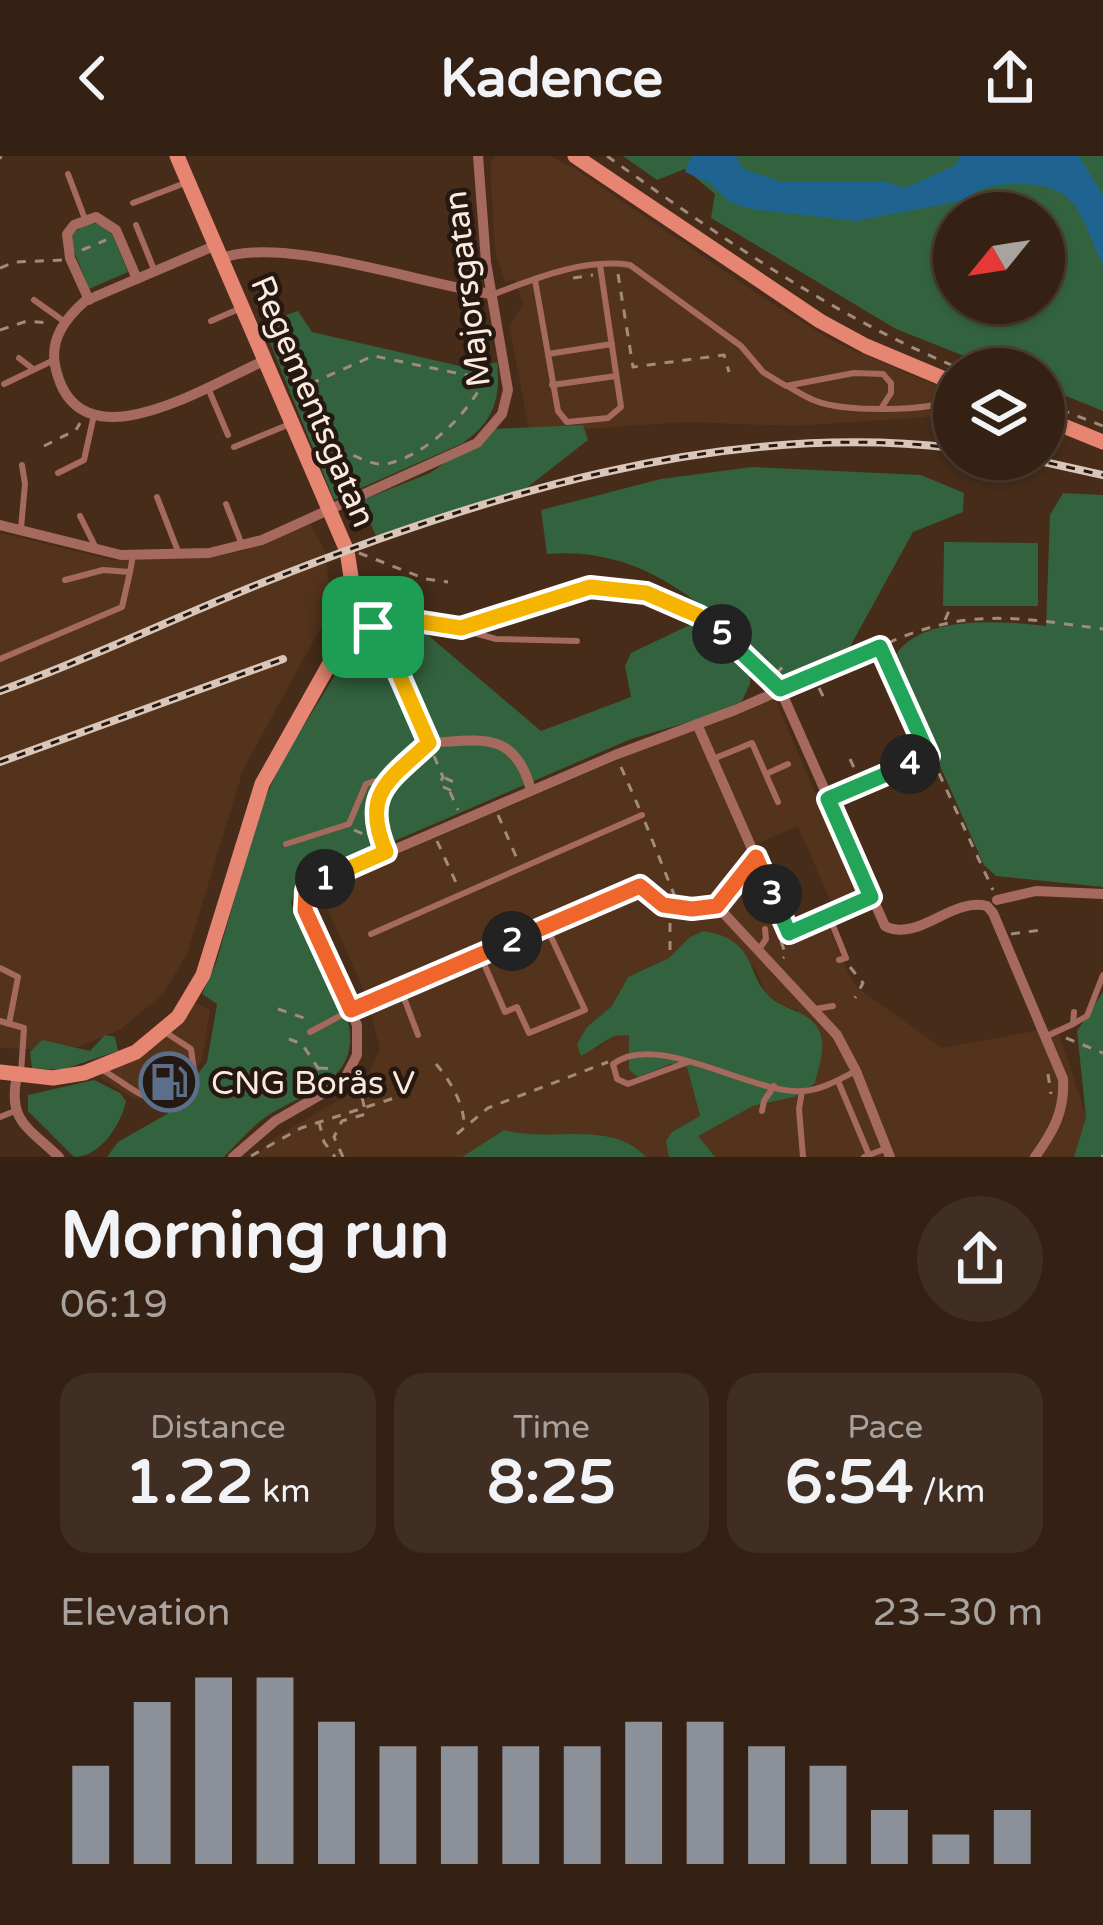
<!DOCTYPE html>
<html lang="en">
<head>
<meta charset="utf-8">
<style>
	body { margin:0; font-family:"Varela Round",sans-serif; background:#3f2e21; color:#f1f3f6; height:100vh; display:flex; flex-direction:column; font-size:45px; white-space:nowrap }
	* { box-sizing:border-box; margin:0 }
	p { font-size:39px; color:#a9a3a0 }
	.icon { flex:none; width:66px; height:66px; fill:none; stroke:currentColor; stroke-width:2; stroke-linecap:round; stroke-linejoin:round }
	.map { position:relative; height:1001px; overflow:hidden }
	.details { display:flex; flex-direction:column; background:#342113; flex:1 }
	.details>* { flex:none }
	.needle { width:78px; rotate:240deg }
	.controls { position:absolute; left:933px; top:36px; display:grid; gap:24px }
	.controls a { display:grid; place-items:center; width:132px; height:132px; border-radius:50%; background:#342113; box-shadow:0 3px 9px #0004,0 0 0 3px #4e3e33; font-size:60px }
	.pin { position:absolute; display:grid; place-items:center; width:102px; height:102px; color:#fff; margin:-51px; border-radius:24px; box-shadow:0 6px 18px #0006 }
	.km { position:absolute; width:60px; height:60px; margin:-30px; border-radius:50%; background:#222; color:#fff; font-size:33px; line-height:60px; text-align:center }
	.round { display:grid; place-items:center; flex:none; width:126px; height:126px; border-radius:63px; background:#3f2e21 }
	.overview { display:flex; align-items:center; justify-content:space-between; height:204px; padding:0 60px }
	h1 { font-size:66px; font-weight:700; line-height:90px }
	.stats { display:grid; grid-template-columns:repeat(3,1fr); gap:18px; height:204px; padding:12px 60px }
	.stats div { display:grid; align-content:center; border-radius:30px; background:#3f2e21; text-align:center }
	.stats b { font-size:60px; font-weight:700 }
	.stats small { font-size:33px; font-weight:400 }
	.stats p { font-size:33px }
	.chart { height:336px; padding:24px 60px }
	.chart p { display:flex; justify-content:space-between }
	.chart svg { width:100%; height:216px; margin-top:12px; stroke:#8c9099; stroke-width:6 }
	header { display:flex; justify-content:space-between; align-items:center; height:156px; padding:0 60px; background:#342113; font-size:54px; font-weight:700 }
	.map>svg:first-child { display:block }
	.built { fill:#54331c }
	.green { fill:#33623e; fill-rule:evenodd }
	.water { fill:#1f6490 }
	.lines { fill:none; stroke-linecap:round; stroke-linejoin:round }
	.path { stroke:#a18b7c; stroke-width:3; stroke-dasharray:9 9; stroke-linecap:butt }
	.lane { stroke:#a6695d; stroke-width:6 }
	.street { stroke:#a6695d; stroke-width:10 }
	.secondary { stroke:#e78573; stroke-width:15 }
	.rail-casing { stroke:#dac6b9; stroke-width:8 }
	.rail { stroke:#241810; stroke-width:3; stroke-dasharray:9; stroke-linecap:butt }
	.split-1-casing { stroke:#fff; stroke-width:24 }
	.split-2-casing { stroke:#fff; stroke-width:24 }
	.split-3-casing { stroke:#fff; stroke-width:24 }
	.split-4-casing { stroke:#fff; stroke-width:24 }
	.split-5-casing { stroke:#fff; stroke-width:24 }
	.split-6-casing { stroke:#fff; stroke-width:24 }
	.split-1 { stroke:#f5b400; stroke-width:15 }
	.split-2 { stroke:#f0652b; stroke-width:15 }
	.split-3 { stroke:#f0652b; stroke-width:15 }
	.split-4 { stroke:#22a559; stroke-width:15 }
	.split-5 { stroke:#22a559; stroke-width:15 }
	.split-6 { stroke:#f5b400; stroke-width:15 }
	.labels { text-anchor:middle; stroke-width:9; stroke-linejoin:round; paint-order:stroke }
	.street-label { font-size:33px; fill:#fceadf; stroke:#241810 }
	.poi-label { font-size:33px; fill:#fceadf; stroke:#241810; text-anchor:start }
</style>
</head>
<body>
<header><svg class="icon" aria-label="back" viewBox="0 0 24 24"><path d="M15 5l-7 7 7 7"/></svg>Kadence<svg class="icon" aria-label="share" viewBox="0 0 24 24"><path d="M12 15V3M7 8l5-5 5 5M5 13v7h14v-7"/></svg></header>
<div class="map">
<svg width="1103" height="1001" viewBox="0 0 1103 1001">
	<rect width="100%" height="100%" fill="#462c19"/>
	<g class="built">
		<polygon points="495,0 549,0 574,12 765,143 837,187 936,229 944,260 793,270 686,266 530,277 509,171 523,148 514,123 505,126 495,95 490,7"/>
		<polygon points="310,367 325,395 332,451 243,614 187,798 163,838 121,873 69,895 0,892 0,377 112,404 210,402 242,395"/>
		<polygon points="773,538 859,739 833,751 798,670 756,688 750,694 788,780 826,764 850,821 859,833 942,892 1057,871 1086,961 1074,1001 715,1001 697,980 753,950 794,941 798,854 779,849 766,837 754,811 689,782 669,802 628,821 612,850 587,871 597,893 614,880 630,879 629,914 671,908 687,911 700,960 672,976 666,985 669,1001 646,1001 637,992 596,979 527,980 504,974 462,1001 256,1001 270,985 363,929 380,893 366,839 318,732"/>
		<polygon points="189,844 210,854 202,905 166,951 129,940 101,922 99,914 138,897"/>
	</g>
	<g class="green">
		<path d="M623 0H1103V255L1044 231V213H997L896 173 711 62 715 38 685 13 657 24ZM954 57H1044V147H954Z"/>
		<polygon points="99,67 112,78 128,116 89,133 73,93 72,78 85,69"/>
		<path d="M298 155 312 176 473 213 497 206C501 243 494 265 463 287L334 344 262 167Z"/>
		<polygon points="583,269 588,284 520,337 376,380 360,345 430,317 494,273"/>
		<path d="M752 311 921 319 964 337 963 356 913 376 846 498 783 524C713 458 652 390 547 398L541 354 661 323Z"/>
		<path d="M1063 337 1103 339V731L996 720 984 709 893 504C914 458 1003 465 1046 470L1050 359Z"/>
		<polygon points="944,386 1038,387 1038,450 943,450"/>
		<path d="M700 464 750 512V528L742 545 716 558 631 583 297 727 291 747C310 799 392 885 323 929 302 943 277 951 258 967 246 977 235 990 224 1001H107L118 986 167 958 207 906 217 848 202 838 216 807 262 648 285 600 358 482 384 472 423 475 541 575 631 541 625 510 631 497Z"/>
		<path d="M703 775C762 784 743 823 776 846 790 855 806 855 817 871 828 887 819 909 815 927L794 941 753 950 698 980 715 1001H669L666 985 672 976 700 960 687 911 671 908 638 921 629 914V879L614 880 581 900 577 888 587 871 612 850 628 821 669 802 689 782Z"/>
		<polygon points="1103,836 1103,1001 1074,1001 1086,961 1077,875"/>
		<polygon points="105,879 115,881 118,895 61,914 32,912 30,896 42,884 90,895"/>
		<path d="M94 924 120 937 126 945C121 969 100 1001 74 1001L28 955V939Z"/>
		<path d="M504 974C549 987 611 963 646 1001H462Z"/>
	</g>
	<path class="water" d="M692 0H736L743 13 779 25H884L905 32 956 9 960 0H1079L1103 39V108C1079 63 1083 29 1020 28 998 28 981 29 966 44L855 65 752 53 731 47 710 27 685 16Z"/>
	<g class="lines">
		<g class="path">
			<path d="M607 0C719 80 834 161 961 213"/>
			<polyline points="0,3 1,0"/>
			<polyline points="82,94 106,84"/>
			<polyline points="0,112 15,106 62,104"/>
			<polyline points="618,118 633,211 724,199 729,216"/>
			<polyline points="573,122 593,119"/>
			<polyline points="0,174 27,165 50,167"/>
			<path d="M294 235 366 203 374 200 485 223C468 258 426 300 386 308 372 310 354 299 341 294L312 227"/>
			<polyline points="1044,247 1103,270"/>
			<polyline points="44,290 76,274 80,267"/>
			<polyline points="329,319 340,295"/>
			<polyline points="359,397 426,423 448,426"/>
			<polyline points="945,464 951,450"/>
			<path d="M888 487C968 451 1020 462 1103 473"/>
			<polyline points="886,503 993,734"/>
			<polyline points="776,518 788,505"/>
			<polyline points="819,532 824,542"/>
			<polyline points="434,600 443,621 439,629 450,634 454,626 443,621"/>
			<polyline points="850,603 856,616"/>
			<polyline points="909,608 928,600"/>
			<polyline points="621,611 639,652"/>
			<polyline points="450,636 458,654"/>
			<polyline points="498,659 518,705"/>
			<polyline points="645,666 675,741"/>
			<polyline points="354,674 372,682"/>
			<polyline points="437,685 458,731"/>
			<polyline points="1011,778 1041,774"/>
			<polyline points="781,785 786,800 783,802"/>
			<polyline points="670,794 670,761"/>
			<polyline points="850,811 863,827 855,842"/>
			<polyline points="278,853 304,862 307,868"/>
			<polyline points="1066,882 1103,897"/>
			<polyline points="289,883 302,888 326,924"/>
			<path d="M436 908C450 924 465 950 464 970"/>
			<polyline points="319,912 335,913"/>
			<polyline points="1048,918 1051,938"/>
			<polyline points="319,966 324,986 335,1001"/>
			<polyline points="457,978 488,952 608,906"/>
			<polyline points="251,1000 301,972 413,936"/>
			<polyline points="343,1001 334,981 342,965 366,958 359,929 353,924"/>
			<polyline points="1102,1001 1103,999"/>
		</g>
		<g class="lane">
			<polyline points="68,18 85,63"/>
			<polyline points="133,47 185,27"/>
			<polyline points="136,69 155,116"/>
			<polyline points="535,124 558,255 567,266 608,262 621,251 600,109"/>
			<path d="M494 138C536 122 585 102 630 109L741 190 763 216 786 230 854 217 883 218 891 227V237L882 251"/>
			<polyline points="34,144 65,166"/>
			<polyline points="211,165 241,152"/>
			<polyline points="548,198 612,188"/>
			<polyline points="19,202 33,213"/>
			<polyline points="4,228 54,204"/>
			<polyline points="552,229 616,220"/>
			<path d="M789 231C798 236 807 242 816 245 843 256 928 256 954 243"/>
			<polyline points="208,232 228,279"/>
			<polyline points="234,291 290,268"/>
			<polyline points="58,317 84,304 94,259"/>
			<polyline points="157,341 179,398"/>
			<polyline points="226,348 242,389"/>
			<polyline points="80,360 95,390"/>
			<polyline points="21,372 25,328 22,309"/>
			<polyline points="65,424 103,414 130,416 133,399"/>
			<path d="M373 471C388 467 403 464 419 465 434 467 450 474 465 471 498 466 529 448 561 438 654 409 718 475 779 532"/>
			<polyline points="464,474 496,483 577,485"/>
			<polyline points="0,503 122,451 130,416"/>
			<polyline points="713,603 752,587 778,646"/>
			<polyline points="766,618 788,608"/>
			<polyline points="286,688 349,668 366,628 375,625 383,629"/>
			<polyline points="740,722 747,735"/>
			<polyline points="829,760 846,802 839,804"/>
			<polyline points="371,778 642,659"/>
			<polyline points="760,792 766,783 765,773"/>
			<polyline points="481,801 505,856 517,851 529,877 585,854 546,770"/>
			<polyline points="0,812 18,821 9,868"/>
			<polyline points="401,834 418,879"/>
			<polyline points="815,853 833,850"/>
			<polyline points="0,865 24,872 21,917"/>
			<polyline points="1073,868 1087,860 1103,819"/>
			<polyline points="310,876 351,854"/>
			<polyline points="1047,880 1073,868 1074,856"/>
			<path d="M688 906 628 928 617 923 613 908C657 874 753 939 803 935 822 934 840 923 856 915"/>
			<path d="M103 914C143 939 161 964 194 915L191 893 165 876"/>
			<polyline points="838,925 869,999"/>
			<polyline points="802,935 799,953 803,1001"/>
			<polyline points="762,955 764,945 774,930"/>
			<polyline points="0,961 15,955"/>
			<polyline points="864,1001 887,992"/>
		</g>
		<g class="street">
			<path d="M214 90 85 145C66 162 50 182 55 209 76 315 206 230 264 205"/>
			<path d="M220 103C280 78 424 129 492 138"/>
			<polyline points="89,144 70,102 67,78 74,69 96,61 116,74 137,123"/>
			<polyline points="0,369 121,399 209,397 262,384 477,287 502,258 508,234 486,106 478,0"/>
			<polyline points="357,459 384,485 429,587"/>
			<path d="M780 533 885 770C918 787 951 741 987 750L993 757 1063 923C1065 955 1053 976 1035 1001"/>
			<polyline points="697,568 789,777 871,741"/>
			<polyline points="828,643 902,611"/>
			<path d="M387 696C361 638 389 624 429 587 481 584 515 574 531 634"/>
			<polyline points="997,744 1036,735 1103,738"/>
			<polyline points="717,750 837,879 856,915 890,1001"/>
			<polyline points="717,750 756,701"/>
			<path d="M351 854 637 731H645C667 756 685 754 717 750"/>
			<path d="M17 920C7 965 29 972 59 1001"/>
			<polyline points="233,1001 275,965 343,926 357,899 357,869 305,754 303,743 314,728 615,599 735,554 881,491"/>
		</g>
		<g class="secondary">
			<polyline points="575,0 820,165 866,190 954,227"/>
			<polyline points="1044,262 1103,286"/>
			<polyline points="0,916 53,922 84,917 136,896 178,861 203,819 262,628 357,459 347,395 177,0"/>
		</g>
		<g class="rail-casing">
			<g id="rail">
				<polyline points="1031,303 1103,319"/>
				<path d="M0 535C89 503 174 462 262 427 476 342 720 264 954 292"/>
				<polyline points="0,606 283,503"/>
			</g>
		</g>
		<use href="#rail" class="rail"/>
	</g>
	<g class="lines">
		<g class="split-1-casing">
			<path id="split-1" d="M325 723 386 696C361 638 388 625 429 587L384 484 373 471"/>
		</g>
		<g class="split-2-casing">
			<polyline id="split-2" points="325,723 306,735 305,754 351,854 512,785"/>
		</g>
		<g class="split-3-casing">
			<polyline id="split-3" points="512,785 640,730 663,749 692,753 717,750 756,701 772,738"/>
		</g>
		<g class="split-4-casing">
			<polyline id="split-4" points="772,738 789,777 871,741 828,643 910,608"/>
		</g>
		<g class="split-5-casing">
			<polyline id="split-5" points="722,478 780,533 880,491 929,600 910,608"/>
		</g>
		<g class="split-6-casing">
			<polyline id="split-6" points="373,471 416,465 461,472 590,431 646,437 699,460 722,478"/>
		</g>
		<use href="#split-1" class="split-1"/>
		<use href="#split-2" class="split-2"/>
		<use href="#split-3" class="split-3"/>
		<use href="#split-4" class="split-4"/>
		<use href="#split-5" class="split-5"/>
		<use href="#split-6" class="split-6"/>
	</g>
	<defs>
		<g id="fuel-ring" transform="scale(3)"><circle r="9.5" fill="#241810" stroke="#5c6f8a" stroke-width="1.5"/><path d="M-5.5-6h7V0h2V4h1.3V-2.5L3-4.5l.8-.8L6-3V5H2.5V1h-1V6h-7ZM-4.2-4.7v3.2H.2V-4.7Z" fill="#5c6f8a"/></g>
	</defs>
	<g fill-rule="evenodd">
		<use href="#fuel-ring" x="169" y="926"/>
	</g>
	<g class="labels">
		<g class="street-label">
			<text transform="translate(466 133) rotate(-97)" y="12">Majorsgatan</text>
			<text transform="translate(314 245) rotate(67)" y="12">Regementsgatan</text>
		</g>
		<g class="poi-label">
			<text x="211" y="938">CNG Borås V</text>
		</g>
	</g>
</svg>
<div class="controls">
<a><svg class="needle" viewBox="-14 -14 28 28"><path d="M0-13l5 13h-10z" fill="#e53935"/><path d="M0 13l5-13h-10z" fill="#a9a3a0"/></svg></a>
<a><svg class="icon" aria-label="layers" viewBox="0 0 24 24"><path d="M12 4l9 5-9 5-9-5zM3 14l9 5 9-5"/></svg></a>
</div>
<div class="pin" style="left:373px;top:471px;background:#1e9e55"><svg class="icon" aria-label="arrive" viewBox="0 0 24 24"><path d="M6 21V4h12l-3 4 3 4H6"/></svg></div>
<b class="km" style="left:325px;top:723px">1</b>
<b class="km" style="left:512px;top:785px">2</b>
<b class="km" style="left:772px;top:738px">3</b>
<b class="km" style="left:910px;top:608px">4</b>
<b class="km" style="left:722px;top:478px">5</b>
</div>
<section class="details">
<div class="overview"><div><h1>Morning run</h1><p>06:19</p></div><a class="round"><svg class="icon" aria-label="share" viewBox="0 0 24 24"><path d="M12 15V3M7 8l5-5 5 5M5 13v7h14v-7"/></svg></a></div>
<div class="stats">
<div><p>Distance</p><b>1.22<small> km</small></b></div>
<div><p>Time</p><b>8:25</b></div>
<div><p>Pace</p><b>6:54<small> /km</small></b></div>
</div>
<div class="chart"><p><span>Elevation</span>23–30 m</p>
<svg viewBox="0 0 160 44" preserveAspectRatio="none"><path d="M5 44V24M15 44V11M25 44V6M35 44V6M45 44V15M55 44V20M65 44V20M75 44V20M85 44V20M95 44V15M105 44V15M115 44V20M125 44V24M135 44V33M145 44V38M155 44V33"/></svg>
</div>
</section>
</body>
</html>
